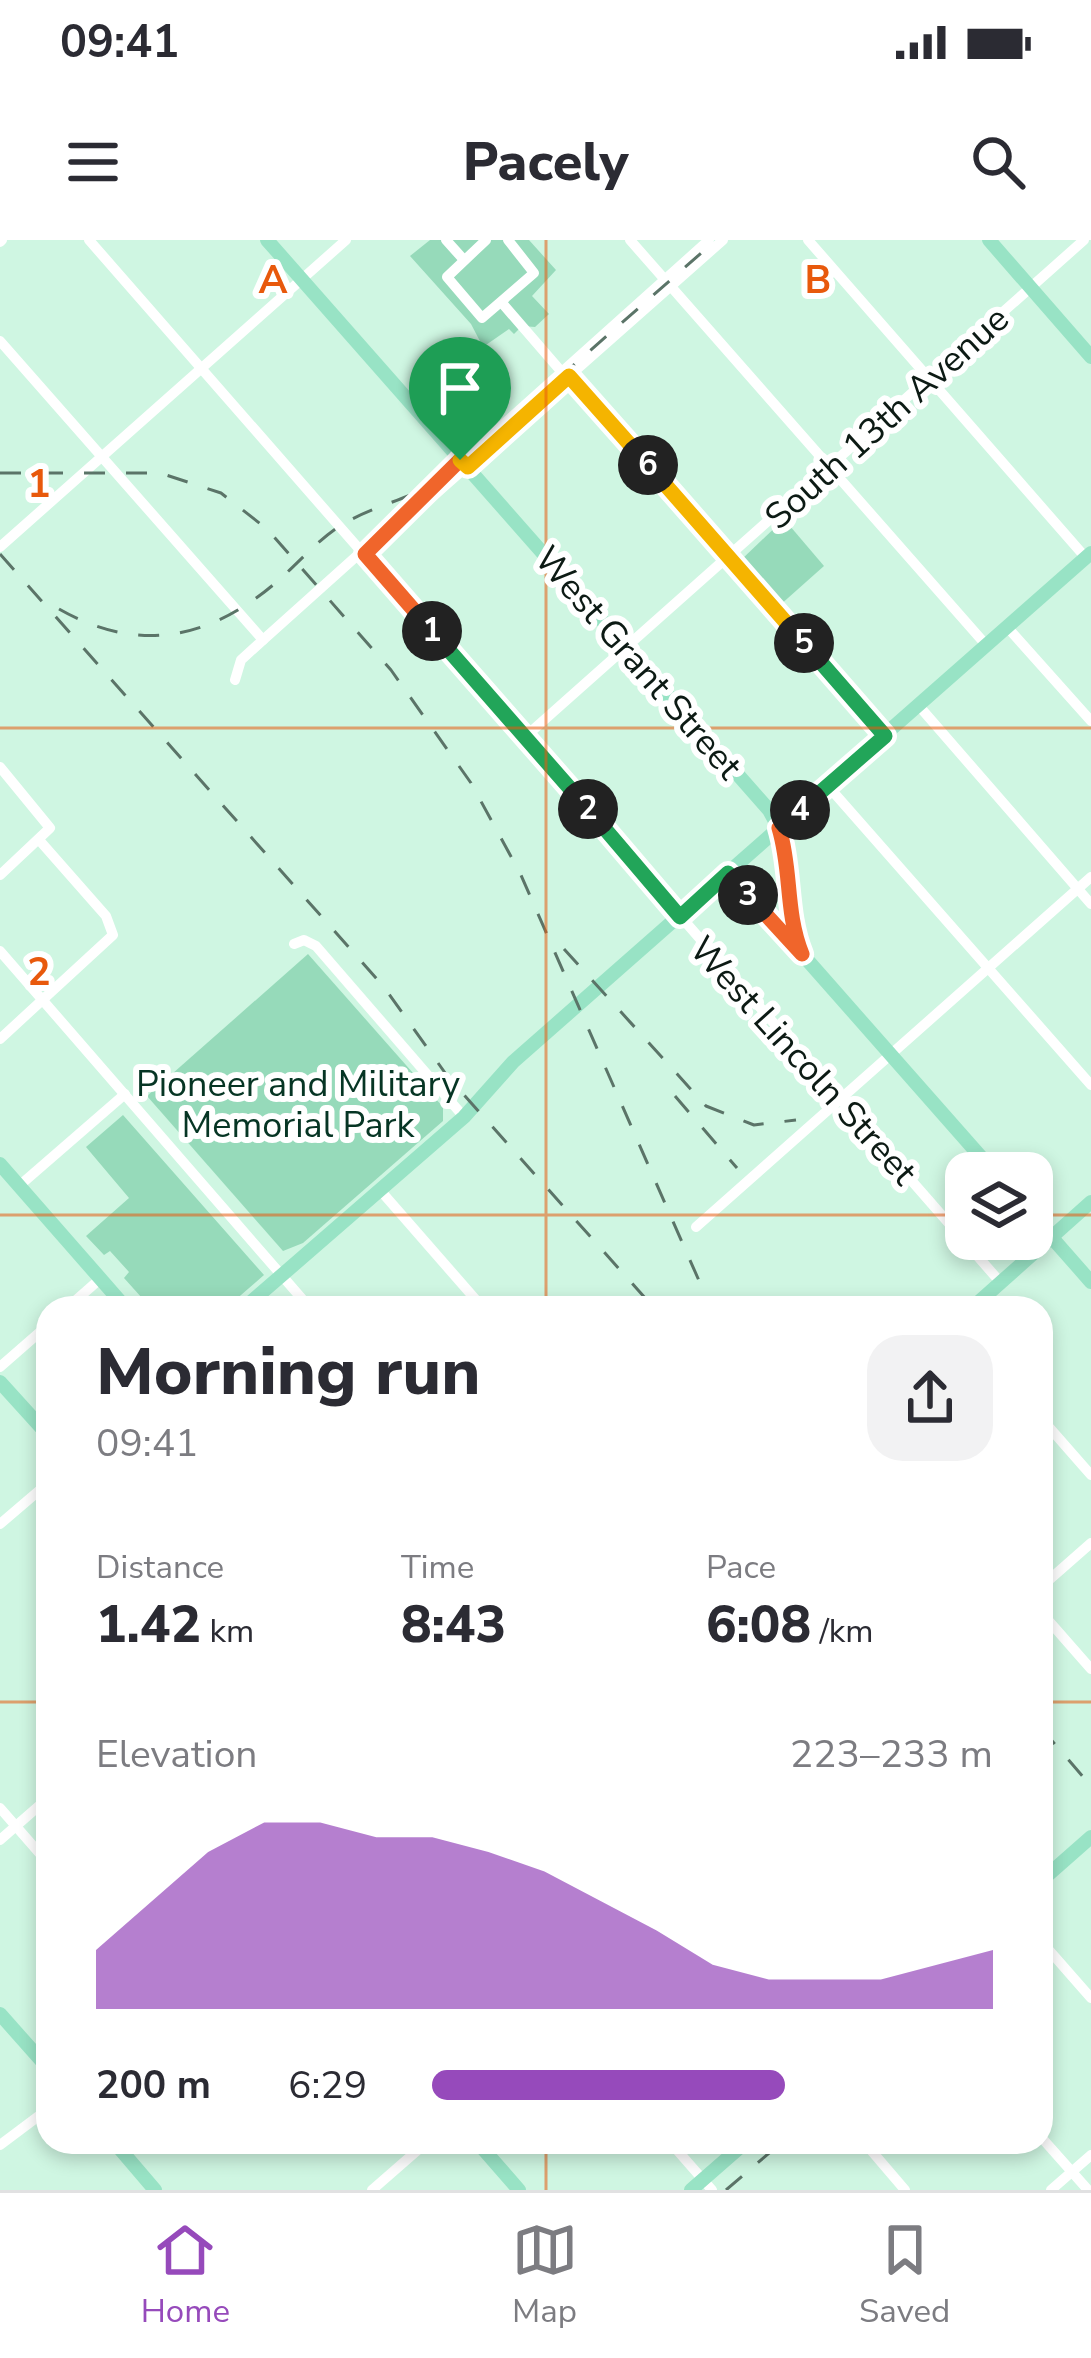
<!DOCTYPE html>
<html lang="en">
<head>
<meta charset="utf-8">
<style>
	body { margin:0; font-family:"Nunito Sans",sans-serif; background:#f2f2f3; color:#2b2b33; height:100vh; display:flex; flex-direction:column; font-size:45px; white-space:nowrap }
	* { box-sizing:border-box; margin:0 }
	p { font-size:39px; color:#7c7c81 }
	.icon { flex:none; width:66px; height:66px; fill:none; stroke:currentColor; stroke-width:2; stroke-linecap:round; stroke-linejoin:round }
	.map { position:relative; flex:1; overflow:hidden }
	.sheet { position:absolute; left:36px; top:1056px; width:1017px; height:858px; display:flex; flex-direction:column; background:#fff; border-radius:36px; box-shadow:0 6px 18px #0003 }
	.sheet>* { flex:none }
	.buttons { position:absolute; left:945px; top:912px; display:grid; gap:24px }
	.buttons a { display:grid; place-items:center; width:108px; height:108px; border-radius:24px; background:#fff; box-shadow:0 6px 18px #0003; font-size:60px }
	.pin { position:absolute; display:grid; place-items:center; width:102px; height:102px; color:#fff; margin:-123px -51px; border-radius:50% 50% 50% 0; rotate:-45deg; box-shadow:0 0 12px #0007 }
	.pin .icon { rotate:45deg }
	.km { position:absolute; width:60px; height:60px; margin:-30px; border-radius:50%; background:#222; color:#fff; font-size:33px; line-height:60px; text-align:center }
	.round { display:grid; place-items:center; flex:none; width:126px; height:126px; border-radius:36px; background:#f2f2f3 }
	.overview { display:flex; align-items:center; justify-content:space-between; height:204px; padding:0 60px }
	h1 { font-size:66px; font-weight:800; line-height:90px }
	.figures { display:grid; grid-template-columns:repeat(3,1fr); gap:18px; height:204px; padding:12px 60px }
	.figures div { display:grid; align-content:center }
	.figures b { font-size:51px; font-weight:800 }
	.figures small { font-size:33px; font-weight:400 }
	.figures p { font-size:33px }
	.chart { height:336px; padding:24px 60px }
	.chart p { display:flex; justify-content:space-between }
	.chart svg { width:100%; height:216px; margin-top:12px; fill:#964abb; opacity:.7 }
	ul { padding:0 60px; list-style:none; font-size:39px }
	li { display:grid; grid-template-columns:192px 144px 1fr; align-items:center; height:90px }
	li i { height:30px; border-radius:15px; background:#964abb }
	.status { display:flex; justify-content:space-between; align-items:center; height:84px; padding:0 60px; background:#fff; direction:ltr }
	.status svg { height:33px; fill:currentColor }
	header { display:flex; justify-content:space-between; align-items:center; height:156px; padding:0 60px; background:#fff; font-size:54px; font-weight:800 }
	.dock { display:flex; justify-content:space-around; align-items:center; height:168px; border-top:3px solid #e1e1e2; background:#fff; font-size:33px; color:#7c7c81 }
	.dock a { display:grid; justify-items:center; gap:6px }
	.dock .active { color:#964abb }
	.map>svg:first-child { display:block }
	.green { fill:#96daba }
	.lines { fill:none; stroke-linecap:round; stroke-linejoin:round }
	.minor { stroke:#fff; stroke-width:10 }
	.major { stroke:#98e3c5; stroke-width:14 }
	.rail { stroke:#5b7468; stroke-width:3; stroke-dasharray:21 21; stroke-linecap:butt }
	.split-1-casing { stroke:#fff; stroke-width:24 }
	.split-2-casing { stroke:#fff; stroke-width:24 }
	.split-3-casing { stroke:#fff; stroke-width:24 }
	.split-4-casing { stroke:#fff; stroke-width:24 }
	.split-5-casing { stroke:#fff; stroke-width:24 }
	.split-6-casing { stroke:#fff; stroke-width:24 }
	.split-7-casing { stroke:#fff; stroke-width:24 }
	.split-1 { stroke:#f0652b; stroke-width:15 }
	.split-2 { stroke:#22a559; stroke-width:15 }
	.split-3 { stroke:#22a559; stroke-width:15 }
	.split-4 { stroke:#f0652b; stroke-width:15 }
	.split-5 { stroke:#22a559; stroke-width:15 }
	.split-6 { stroke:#f5b400; stroke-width:15 }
	.split-7 { stroke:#f5b400; stroke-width:15 }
	.grid { fill:none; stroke:#e8590c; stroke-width:3; stroke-opacity:0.55 }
	.labels { text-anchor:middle; stroke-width:12; stroke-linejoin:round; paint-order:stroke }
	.street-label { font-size:36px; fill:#0c1a14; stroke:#fff }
	.park-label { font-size:36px; fill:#063524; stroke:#fff }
	.grid-label { font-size:39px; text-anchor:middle; font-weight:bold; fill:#e8590c; stroke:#fff; stroke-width:12; stroke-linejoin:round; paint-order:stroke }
</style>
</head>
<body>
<div class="status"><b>09:41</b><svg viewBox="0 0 49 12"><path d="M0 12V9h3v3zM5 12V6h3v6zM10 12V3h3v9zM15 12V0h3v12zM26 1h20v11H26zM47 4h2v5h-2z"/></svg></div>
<header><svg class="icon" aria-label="menu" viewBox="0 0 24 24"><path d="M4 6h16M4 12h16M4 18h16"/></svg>Pacely<svg class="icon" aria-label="search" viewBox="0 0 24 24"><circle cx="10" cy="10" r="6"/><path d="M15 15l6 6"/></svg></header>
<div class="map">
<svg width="1091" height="1950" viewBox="0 0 1091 1950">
	<rect width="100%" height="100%" fill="#cff6e2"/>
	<g class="green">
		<polygon points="430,0 529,0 556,30 532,56 549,74 535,87 522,86 514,94 509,89 483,107 471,84 410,16"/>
		<polygon points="784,279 824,326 779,366 741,320"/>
		<polygon points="308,714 443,867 443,881 303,1003 283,1011 147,856"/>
		<polygon points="123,875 264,1035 226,1068 151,1068 124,1038 129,1032 110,1011 104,1015 86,996 129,958 86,907"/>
	</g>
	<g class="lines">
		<g class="minor">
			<polyline points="89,0 1001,1043"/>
			<polyline points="446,0 464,20"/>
			<polyline points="486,0 447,37 482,78 534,33 508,0"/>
			<polyline points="630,0 987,406"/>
			<polyline points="808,0 1086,318"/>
			<polyline points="0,2 2,0"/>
			<polyline points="502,63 560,130"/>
			<polyline points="0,101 263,400"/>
			<polyline points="569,136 885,496"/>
			<polyline points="430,259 723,0"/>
			<polyline points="0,307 346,0"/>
			<polyline points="1008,388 1091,481"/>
			<polyline points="235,440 241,420 263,400 709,0"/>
			<polyline points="919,466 1091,664"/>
			<polyline points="525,497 1084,0"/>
			<polyline points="0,527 50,588 0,635"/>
			<polyline points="828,546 1091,845"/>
			<polyline points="728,633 799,710"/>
			<polyline points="294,704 304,700 316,706 464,877"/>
			<polyline points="0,711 310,1068"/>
			<polyline points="0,799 113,695 106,676 40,601"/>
			<polyline points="19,946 125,854"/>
			<polyline points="380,950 483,1068"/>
			<polyline points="696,987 1091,637"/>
			<polyline points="67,1068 100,1039"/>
			<polyline points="0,1127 48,1085"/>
			<polyline points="1041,1178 1091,1235"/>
			<polyline points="0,1284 48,1243"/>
			<polyline points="1041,1347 1091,1303"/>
			<polyline points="1041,1372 1091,1429"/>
			<polyline points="0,1568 48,1623"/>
			<polyline points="0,1600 48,1558"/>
			<polyline points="1041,1701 1091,1758"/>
			<polyline points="1041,1897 1088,1950"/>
			<polyline points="670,1902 712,1950"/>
			<polyline points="864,1902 905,1950"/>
			<polyline points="0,1905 48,1869"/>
			<polyline points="372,1950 427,1902"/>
			<polyline points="1051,1950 1091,1915"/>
		</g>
		<g class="major">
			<path d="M267 0 769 570C796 614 783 666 802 714L995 933"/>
			<polyline points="989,0 1091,117"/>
			<polyline points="0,924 126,1068"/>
			<polyline points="1032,975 1091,1042"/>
			<polyline points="244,1068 464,877 513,822 1091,313"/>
			<polyline points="972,1068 1091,962"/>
			<polyline points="0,1142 48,1195"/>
			<polyline points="1041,1641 1091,1597"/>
			<polyline points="0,1774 48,1828"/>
			<polyline points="114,1902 155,1950"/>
			<polyline points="477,1902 519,1950"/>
			<polyline points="691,1950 746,1902"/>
		</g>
		<g class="rail">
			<polyline points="0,233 160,233 221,253 267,289 391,430 471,543 520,633 711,1068"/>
			<polyline points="0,314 384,747 448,837 654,1068"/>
			<path d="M59 369C140 415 212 399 280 339 300 321 320 298 343 284 379 263 417 258 452 232L716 0"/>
			<polyline points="564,709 706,866 754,885 796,880"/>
			<polyline points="675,856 737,928"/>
			<polyline points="1041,1488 1091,1546"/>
			<polyline points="726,1950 782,1902"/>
		</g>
	</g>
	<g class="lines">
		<g class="split-1-casing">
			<polyline id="split-1" points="432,391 365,314 460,220"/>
		</g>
		<g class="split-2-casing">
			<polyline id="split-2" points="432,391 588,569"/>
		</g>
		<g class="split-3-casing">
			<polyline id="split-3" points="588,569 680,677 728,633 748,655"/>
		</g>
		<g class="split-4-casing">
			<path id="split-4" d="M748 655 802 714C785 672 792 631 779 588L800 570"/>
		</g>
		<g class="split-5-casing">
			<polyline id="split-5" points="800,570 885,496 804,403"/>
		</g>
		<g class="split-6-casing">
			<polyline id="split-6" points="648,225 804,403"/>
		</g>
		<g class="split-7-casing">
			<polyline id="split-7" points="460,220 468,227 569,136 648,225"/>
		</g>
		<use href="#split-1" class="split-1"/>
		<use href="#split-2" class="split-2"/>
		<use href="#split-3" class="split-3"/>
		<use href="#split-4" class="split-4"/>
		<use href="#split-5" class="split-5"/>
		<use href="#split-6" class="split-6"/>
		<use href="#split-7" class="split-7"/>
	</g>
	<path class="grid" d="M546 0V1068M0 488H1091M0 975H966M1032 975H1091M0 1462H48M1041 1462H1091M546 1902V1950"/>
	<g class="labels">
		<g class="street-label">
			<text transform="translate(886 177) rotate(-42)" y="13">South 13th Avenue</text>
			<text transform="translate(639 422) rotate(49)" y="13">West Grant Street</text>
			<text transform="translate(804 820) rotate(48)" y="13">West Lincoln Street</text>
		</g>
		<g class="park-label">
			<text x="298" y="856">Pioneer and Military<tspan x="298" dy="41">Memorial Park</tspan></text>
		</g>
	</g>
	<g class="grid-label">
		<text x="273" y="53">A</text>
		<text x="818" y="53">B</text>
		<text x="39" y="257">1</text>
		<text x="39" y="745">2</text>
	</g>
</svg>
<div class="buttons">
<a><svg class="icon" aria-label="layers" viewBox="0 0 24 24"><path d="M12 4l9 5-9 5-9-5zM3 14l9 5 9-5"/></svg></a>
</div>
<div class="pin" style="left:460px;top:220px;background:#1e9e55"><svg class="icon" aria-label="arrive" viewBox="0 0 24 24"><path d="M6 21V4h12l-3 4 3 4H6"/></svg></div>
<b class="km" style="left:432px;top:391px">1</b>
<b class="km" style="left:588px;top:569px">2</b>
<b class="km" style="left:748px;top:655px">3</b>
<b class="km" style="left:800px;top:570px">4</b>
<b class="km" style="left:804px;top:403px">5</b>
<b class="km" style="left:648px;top:225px">6</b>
<section class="sheet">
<div class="overview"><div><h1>Morning run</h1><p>09:41</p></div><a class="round"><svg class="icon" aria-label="share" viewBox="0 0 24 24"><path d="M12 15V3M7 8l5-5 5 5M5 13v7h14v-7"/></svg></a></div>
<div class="figures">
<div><p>Distance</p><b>1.42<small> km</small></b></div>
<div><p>Time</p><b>8:43</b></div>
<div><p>Pace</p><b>6:08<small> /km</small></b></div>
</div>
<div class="chart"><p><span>Elevation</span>223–233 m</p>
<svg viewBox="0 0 160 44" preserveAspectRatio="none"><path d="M0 44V32L10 22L20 12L30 6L40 6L50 9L60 9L70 12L80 16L90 22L100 28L110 35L120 38L130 38L140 38L150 35L160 32V44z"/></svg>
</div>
<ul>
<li><b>200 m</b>6:29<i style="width:63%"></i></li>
</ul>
</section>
</div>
<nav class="dock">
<a class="active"><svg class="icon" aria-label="home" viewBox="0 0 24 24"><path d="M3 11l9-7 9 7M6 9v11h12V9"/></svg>Home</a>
<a><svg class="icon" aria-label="map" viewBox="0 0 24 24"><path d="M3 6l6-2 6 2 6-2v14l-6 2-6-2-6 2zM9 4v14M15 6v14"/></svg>Map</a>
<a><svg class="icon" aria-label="saved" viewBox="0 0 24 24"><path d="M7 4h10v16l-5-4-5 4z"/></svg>Saved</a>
</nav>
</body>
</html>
